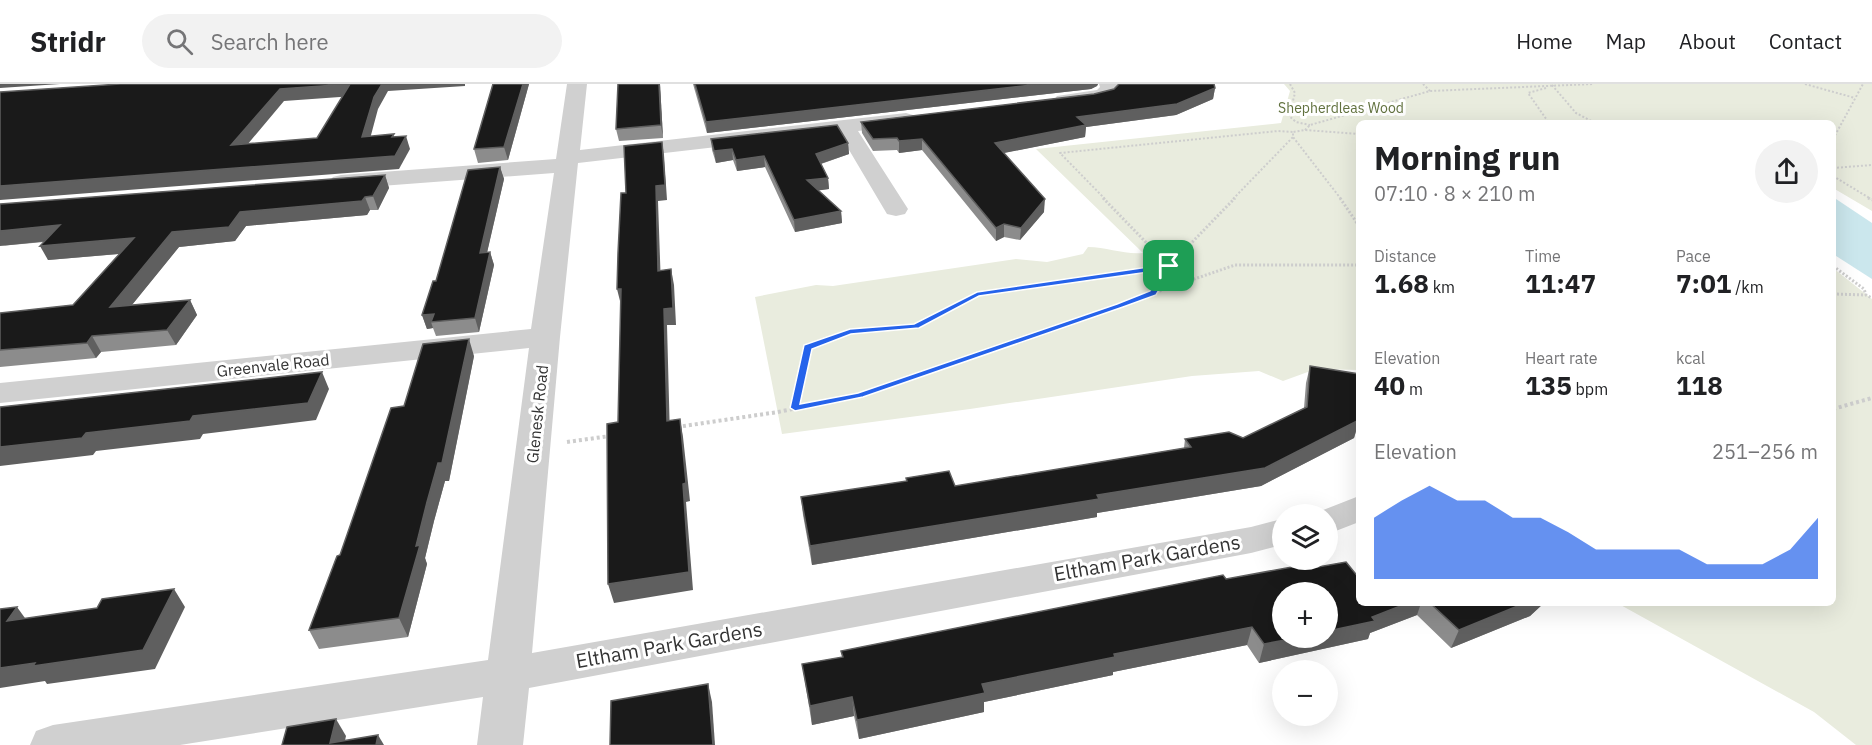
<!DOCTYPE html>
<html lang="en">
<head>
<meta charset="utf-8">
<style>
	body { margin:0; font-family:"IBM Plex Sans",sans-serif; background:#f2f2f2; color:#202124; height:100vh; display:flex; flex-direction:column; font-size:22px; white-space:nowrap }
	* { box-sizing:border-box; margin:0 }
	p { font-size:20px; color:#757577 }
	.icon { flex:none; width:33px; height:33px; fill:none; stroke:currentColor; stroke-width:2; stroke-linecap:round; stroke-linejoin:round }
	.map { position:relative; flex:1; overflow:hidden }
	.details { position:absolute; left:1356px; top:36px; width:480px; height:486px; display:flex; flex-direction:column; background:#fff; border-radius:9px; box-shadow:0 6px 24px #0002 }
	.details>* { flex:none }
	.tools { position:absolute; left:1272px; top:420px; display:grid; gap:12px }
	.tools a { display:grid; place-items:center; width:66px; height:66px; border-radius:50%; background:#fff; box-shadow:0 6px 24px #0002; font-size:30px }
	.pin { position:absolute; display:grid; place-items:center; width:51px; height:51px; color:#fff; margin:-26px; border-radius:12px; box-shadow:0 3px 9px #0006 }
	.round { display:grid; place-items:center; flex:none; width:63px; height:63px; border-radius:32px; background:#f2f2f2 }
	.head { display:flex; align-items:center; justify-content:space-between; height:102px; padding:0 18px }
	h1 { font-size:33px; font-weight:700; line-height:45px }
	.figures { display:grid; grid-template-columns:repeat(3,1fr); gap:9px; height:102px; padding:6px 18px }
	.figures div { display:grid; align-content:center }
	.figures b { font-size:26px; font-weight:700 }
	.figures small { font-size:16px; font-weight:400 }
	.figures p { font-size:16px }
	.chart { height:168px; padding:12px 18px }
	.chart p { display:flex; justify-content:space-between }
	.chart svg { width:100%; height:108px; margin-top:6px; fill:#2563eb; opacity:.7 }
	header { display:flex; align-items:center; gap:36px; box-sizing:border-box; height:84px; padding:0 30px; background:#fff; border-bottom:2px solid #e0e0e0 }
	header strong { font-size:28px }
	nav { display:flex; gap:33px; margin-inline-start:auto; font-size:21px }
	.search { width:420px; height:54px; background:#f2f2f2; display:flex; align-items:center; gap:15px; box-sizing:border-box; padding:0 21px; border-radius:33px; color:#757577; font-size:22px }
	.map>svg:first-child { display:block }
	.green { fill:#e9ecde }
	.water { fill:#cbe7ed }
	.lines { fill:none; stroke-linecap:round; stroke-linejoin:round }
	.path-far2 { stroke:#cdcdcd; stroke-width:2; stroke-dasharray:2 2; stroke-linecap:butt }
	.path-far1 { stroke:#cdcdcd; stroke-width:3; stroke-dasharray:2 2; stroke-linecap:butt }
	.path { stroke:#cdcdcd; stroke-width:4; stroke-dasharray:3 3; stroke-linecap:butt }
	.minor { fill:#d0d0d0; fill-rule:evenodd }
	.wall { fill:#8c8c8c }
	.shaded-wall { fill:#5f5f5f }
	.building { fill:#1a1a1a; stroke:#5f5f5f; stroke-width:1.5; fill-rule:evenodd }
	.route { fill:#2563eb; stroke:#fff; stroke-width:1.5; fill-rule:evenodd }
	.labels { text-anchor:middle; stroke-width:6; stroke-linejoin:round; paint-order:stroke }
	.far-park-label { font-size:14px; fill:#61713e; stroke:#fff }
	.street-label { font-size:16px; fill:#333; stroke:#fff }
	.near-street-label { font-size:20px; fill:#333; stroke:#fff }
</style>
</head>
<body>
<header>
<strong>Stridr</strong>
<div class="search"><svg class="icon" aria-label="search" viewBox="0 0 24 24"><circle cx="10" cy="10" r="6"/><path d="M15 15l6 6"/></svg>Search here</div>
<nav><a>Home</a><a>Map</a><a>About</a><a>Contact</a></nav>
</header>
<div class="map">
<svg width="1872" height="661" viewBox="0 0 1872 661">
	<rect width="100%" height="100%" fill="#fff"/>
	<g class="green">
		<path d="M1284 0H1872V127L1833 104V39H1359V286L1316 285 1283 297 1259 287 1192 292 970 325 782 350 755 213 816 201 833 202 1016 175 1047 178 1083 170 1088 163C1107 163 1125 171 1143 169L1036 65 1281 39 1290 7Z"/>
		<polygon points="1833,184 1872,215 1872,661 1856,661 1814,628 1617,519 1833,519"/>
	</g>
	<polygon class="water" points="1833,113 1872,139 1872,195 1833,170"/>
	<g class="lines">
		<g class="path-far2">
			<polyline points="1290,0 1295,9 1289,32 1296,38 1310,41"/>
			<polyline points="1423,0 1430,7"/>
			<polyline points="1805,0 1855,14"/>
			<polyline points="1552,1 1576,29 1595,39"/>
			<polyline points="1546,4 1528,9 1549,39"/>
			<polyline points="1305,46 1310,41 1430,7 1593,0"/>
			<polyline points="1833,55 1863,0"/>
			<polyline points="1833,84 1872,81"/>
			<polyline points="1833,92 1871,115"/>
			<polyline points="1105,115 1060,69 1278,47 1293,48"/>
			<polyline points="1233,115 1293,53"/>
			<polyline points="1341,115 1293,53 1293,48 1305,46 1359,50"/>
		</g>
		<g class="path-far1">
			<polyline points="1103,114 1169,182 1235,114"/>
			<polyline points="1340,114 1359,142"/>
			<polyline points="1868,114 1872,116"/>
			<polyline points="1833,182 1864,205 1866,211"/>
			<polyline points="1833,210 1866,211 1872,214"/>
			<polyline points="819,258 850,247 916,243 977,210 1169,182 1153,208"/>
			<polyline points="1012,258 1235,181 1359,181"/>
		</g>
		<g class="path">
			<polyline points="795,324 807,263 823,257"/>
			<polyline points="1833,325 1872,314"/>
			<polyline points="677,343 778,328 860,311 1016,257"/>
			<polyline points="567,358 610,352"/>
		</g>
		<g class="minor">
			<polygon points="567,0 587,0 580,66 906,29 913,31 916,35 913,39 906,41 858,47 908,125 905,130 896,132 887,130 884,125 839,49 578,79 560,253 532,569 1251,443 1282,435 1282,461 1251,469 529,604 523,661 477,661 483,613 180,661 30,661 36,647 53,641 488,576 529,264 0,319 0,299 531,245 554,89 341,105 333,103 329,98 333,93 341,91 556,75"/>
			<path d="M1099 0H1119L1120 5C1109 21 1075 25 1057 20L1054 16 1057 12 1097 6 1100 3Z"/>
			<polygon points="1359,412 1359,438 1328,450 1328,430 1313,430"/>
		</g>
	</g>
	<g class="wall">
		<polygon points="493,0 529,0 508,76 478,79 474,65"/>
		<polygon points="660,0 663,54 619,57 616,45"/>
		<polygon points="693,0 1098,0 1097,2 1091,5 707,49"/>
		<polygon points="1215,4 1213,15 1176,31 1086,43 1085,53 1003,69 1044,128 1020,156 1004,153 996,157 922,66 899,69 897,66 873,67 862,49 861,38 1094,10 1114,5"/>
		<polygon points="711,55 848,59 849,70 821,80 828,94 829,105 818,106 841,127 842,139 795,148 765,83 737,87 733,76 716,79 712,66"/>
		<polygon points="500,83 504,95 487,168 490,168 494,181 479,248 436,252 433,244 427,245 422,231 436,197"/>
		<polygon points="385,91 389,104 378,126 370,126 367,131 246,142 235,157 179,163 132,221 190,216 197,231 176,261 101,268 96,274 0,283 0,229 73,221 119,170 48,176 44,158 0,162"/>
		<polygon points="474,272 449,397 445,397 434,437 425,474 427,480 408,553 319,565 309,546 404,322"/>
		<polygon points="1310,282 1359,290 1359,338 1354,354 1261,402 1097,429 1097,433 812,481 803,431 801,413 906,397 906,394 955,402 1184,364 1185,355 1243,354 1304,324 1306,299"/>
		<polygon points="1318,483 1359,519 1544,519 1530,532 1451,564 1417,531 1370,549 1368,555 1259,579 1247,561 1113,588 1113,591 984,618 984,628 859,655 854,632 812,641 805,598 802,580 842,573 841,567 1226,495"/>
	</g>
	<g class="shaded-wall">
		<polygon points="0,0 60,0 0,4"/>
		<polygon points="350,0 354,12 284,17 236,74 231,61 280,5"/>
		<polygon points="382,0 465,0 465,2 388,7 378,25 367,66 362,53 374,13"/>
		<polygon points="523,0 529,0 508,76 504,63"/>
		<polygon points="659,0 660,0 663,54 661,41"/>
		<polygon points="1041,0 1098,0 1097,2 1091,5 707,49 706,38"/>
		<polygon points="1215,4 1213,15 1176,31 1086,43 1085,53 994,71 995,59 1077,33"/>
		<polygon points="406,52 410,65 399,85 0,116 0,102"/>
		<polygon points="922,55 922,66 899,69 899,57"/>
		<polygon points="662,58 664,71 667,116 658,117 661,203 658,187 656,102"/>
		<polygon points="848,59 849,70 817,81 816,70"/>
		<polygon points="732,65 733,76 716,79 714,67"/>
		<polygon points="764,72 765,83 737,87 736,76"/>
		<polygon points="500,83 504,95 484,182 480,169"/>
		<polygon points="385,91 389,104 378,126 373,112"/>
		<polygon points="828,94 829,105 808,108 807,96"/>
		<polygon points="365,113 370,126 367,131 246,142 235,157 179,163 118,238 110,223 172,148 240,128"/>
		<polygon points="1045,115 1044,128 1020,156 1021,144"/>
		<polygon points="841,127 842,139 795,148 794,136"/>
		<polygon points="1004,140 1004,153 996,157 996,144"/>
		<polygon points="60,141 68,155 0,162 0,147"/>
		<polygon points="134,154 141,168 48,176 40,162"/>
		<polygon points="490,168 494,181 479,248 475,234"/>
		<polygon points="671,185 674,201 676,241 667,241 670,354 667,337 664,225"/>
		<polygon points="617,205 621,205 621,221"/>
		<polygon points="190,216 197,231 176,261 167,246"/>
		<polygon points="434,230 431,238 433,244 427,245 422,231"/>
		<polygon points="92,252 101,268 96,274 87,259"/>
		<polygon points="469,255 474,272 449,397 445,397 434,437 425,474 427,480 408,553 399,534 416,462"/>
		<polygon points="322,288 329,305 316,336 203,350 200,355 96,367 93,371 0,382 0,363 86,349"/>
		<polygon points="680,335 683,353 690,417 686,418 693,506 614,519 608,500 683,400"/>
		<polygon points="1359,336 1354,354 1261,402 1097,429 1097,433 812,481 810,462 1097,411"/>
		<polygon points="174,505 185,523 155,585 47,600 45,597 0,604 0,584"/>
		<polygon points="1408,519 1421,519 1417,531 1370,549 1368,555 1259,579 1264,560 1296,554 1328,554 1328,547 1372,533"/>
		<polygon points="1525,519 1544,519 1530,532 1451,564 1459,546"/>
		<polygon points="17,523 30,541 7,537"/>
		<polygon points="1252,543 1247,561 1113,588 1113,591 984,618 984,628 859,655 857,636 982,600 1114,570"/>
		<polygon points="708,600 712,618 715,661 713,661"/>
		<polygon points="852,613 854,632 812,641 810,622"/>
		<polygon points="336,635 346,652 344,661 330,659"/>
		<polygon points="378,651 384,661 376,661"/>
	</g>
	<g class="building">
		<path d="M120 0H382L374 13 362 53 394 50 392 53 406 52 395 72 0 102V8ZM350 0 317 54 231 61 280 5Z"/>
		<polygon points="493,0 523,0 504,63 474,65"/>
		<polygon points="618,0 659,0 661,41 616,45"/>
		<polygon points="695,0 1041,0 706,38"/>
		<polygon points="1119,0 1214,0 1215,4 1177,20 1077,33 1086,41 995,59 1045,115 1021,144 1004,140 996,144 922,55 899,57 897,54 873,55 861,38 1094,10 1114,5"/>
		<polygon points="837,41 848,59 816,70 828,94 807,96 841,127 794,136 764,72 736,76 732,65 714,67 711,55"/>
		<polygon points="662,58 665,101 656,102 658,187 671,185 673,224 664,225 667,337 680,335 686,399 683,400 689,488 608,500 607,340 618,338 621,205 617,205 618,169 621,109 626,109 624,62"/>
		<polygon points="500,83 480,169 490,168 475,234 431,238 434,230 422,231 433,197 436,197 468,86"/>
		<polygon points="385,91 373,112 365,113 362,117 240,128 229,143 172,148 110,223 190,216 167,246 92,252 87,259 0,266 0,229 73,221 134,154 40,162 60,141 0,147 0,120"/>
		<polygon points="469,255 442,379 438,379 427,418 416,462 420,461 399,534 309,546 337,472 340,471 391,324 404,322 423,260"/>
		<polygon points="1310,282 1359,290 1359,336 1265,384 1097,411 1099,415 810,462 801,413 907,397 906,394 949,387 955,402 1191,363 1185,355 1229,348 1243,354 1307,323"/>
		<polygon points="322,288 308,319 193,332 190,337 86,349 82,354 0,363 0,323"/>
		<polygon points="1346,478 1359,494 1359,519 1408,519 1372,533 1375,537 1328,547 1328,508 1282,508 1282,554 1296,554 1264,560 1252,543 1114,570 1115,573 982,600 985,609 857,636 852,613 810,622 802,580 843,573 841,567 1223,491 1226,495 1314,479 1318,483"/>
		<polygon points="174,505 143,566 33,582 35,579 0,584 0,525 17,523 7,537 97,524 102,515"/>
		<polygon points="1430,519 1525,519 1459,546"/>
		<polygon points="708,600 713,661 610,661 611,617"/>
		<polygon points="336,635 330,659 378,651 376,661 282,661 287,643"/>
	</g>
	<path class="route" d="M1169 180 1173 182 1156 211 1123 223 863 313 795 327 790 324 804 261 850 245 914 240 977 208ZM1163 186 1150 207 1117 220 858 309 800 320 812 265 851 250 919 244 979 212Z"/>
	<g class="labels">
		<g class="far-park-label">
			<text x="1341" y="29">Shepherdleas Wood</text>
		</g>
		<g class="street-label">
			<text transform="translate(273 281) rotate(-6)" y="6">Greenvale Road</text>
			<text transform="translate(537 330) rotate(-84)" y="6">Glenesk Road</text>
		</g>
		<g class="near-street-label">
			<text transform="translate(1147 474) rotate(-10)" y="7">Eltham Park Gardens</text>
			<text transform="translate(669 561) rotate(-10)" y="7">Eltham Park Gardens</text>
		</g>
	</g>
</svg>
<div class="tools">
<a><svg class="icon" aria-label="layers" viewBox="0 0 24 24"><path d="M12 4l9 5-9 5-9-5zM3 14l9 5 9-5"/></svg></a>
<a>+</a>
<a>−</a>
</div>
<div class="pin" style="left:1169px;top:182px;background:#1e9e55"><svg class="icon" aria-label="arrive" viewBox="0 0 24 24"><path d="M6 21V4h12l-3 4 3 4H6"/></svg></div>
<section class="details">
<div class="head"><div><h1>Morning run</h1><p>07:10 · 8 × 210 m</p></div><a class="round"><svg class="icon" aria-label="share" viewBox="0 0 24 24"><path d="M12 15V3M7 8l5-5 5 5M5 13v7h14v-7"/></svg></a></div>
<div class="figures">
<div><p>Distance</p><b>1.68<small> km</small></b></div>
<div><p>Time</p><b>11:47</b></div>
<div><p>Pace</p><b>7:01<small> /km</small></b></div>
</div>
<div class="figures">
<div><p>Elevation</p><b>40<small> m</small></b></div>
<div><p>Heart rate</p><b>135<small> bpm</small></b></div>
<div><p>kcal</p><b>118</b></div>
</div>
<div class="chart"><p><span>Elevation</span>251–256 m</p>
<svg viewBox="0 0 160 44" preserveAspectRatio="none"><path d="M0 44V19L10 12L20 6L30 12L40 12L50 19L60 19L70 25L80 32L90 32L100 32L110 32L120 38L130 38L140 38L150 32L160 19V44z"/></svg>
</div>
</section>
</div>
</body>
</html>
